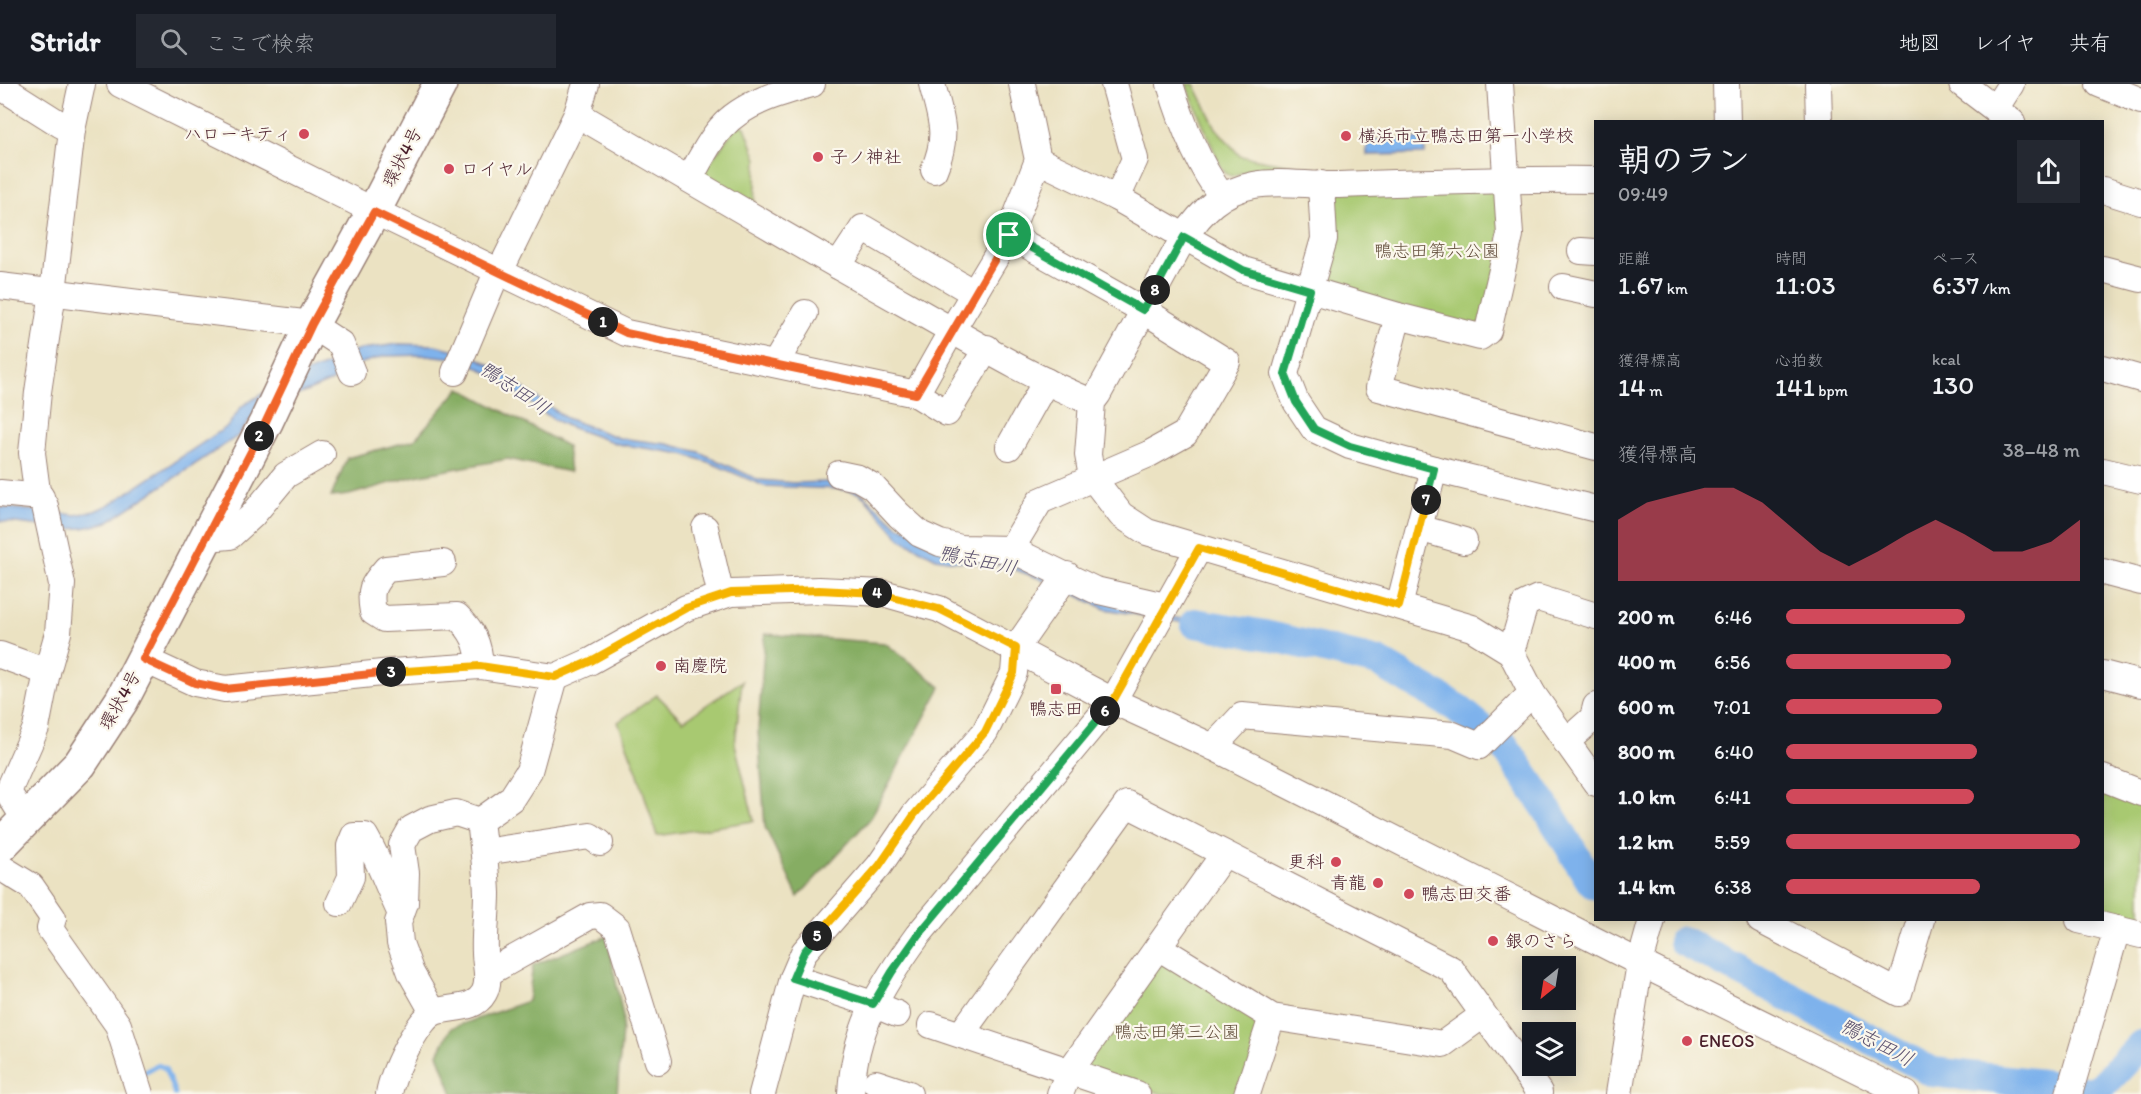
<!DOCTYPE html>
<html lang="ja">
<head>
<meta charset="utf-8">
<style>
	body { margin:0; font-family:Itim,"Klee One",sans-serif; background:#242831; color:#f1f3f6; height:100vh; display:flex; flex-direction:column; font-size:22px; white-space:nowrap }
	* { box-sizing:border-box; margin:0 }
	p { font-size:20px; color:#9ea1a6 }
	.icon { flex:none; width:33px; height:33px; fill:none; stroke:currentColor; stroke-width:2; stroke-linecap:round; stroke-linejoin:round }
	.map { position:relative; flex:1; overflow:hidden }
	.side { position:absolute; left:1594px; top:36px; width:510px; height:801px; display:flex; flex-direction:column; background:#171b24; border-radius:0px; box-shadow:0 3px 15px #0003 }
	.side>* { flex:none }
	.needle { width:39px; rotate:210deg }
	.controls { position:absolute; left:1522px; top:872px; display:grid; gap:12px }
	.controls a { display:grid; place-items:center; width:54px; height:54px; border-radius:0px; background:#171b24; box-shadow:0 3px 15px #0003; font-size:30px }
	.pin { position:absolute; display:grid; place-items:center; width:51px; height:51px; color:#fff; margin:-26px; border:3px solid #fff; border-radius:50%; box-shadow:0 2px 6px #0007 }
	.km { position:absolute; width:30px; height:30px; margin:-15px; border-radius:50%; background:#222; color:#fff; font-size:16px; line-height:30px; text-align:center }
	.round { display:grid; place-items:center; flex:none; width:63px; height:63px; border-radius:0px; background:#242831 }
	.summary { display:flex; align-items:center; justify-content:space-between; height:102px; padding:0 24px }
	h1 { font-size:33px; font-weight:600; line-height:45px }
	.figures { display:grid; grid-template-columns:repeat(3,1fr); gap:9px; height:102px; padding:6px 24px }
	.figures div { display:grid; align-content:center }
	.figures b { font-size:26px; font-weight:600 }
	.figures small { font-size:16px; font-weight:400 }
	.figures p { font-size:16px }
	.chart { height:168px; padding:12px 24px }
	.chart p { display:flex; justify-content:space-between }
	.chart svg { width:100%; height:108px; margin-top:6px; fill:#d1495b; opacity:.7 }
	ul { padding:0 24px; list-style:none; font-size:20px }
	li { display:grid; grid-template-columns:96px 72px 1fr; align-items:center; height:45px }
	li i { height:15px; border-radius:8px; background:#d1495b }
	header { display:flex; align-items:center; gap:36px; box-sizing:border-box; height:84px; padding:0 30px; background:#171b24; border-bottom:2px solid #363941 }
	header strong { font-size:28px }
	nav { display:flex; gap:33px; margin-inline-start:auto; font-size:21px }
	.search { width:420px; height:54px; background:#242831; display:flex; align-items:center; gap:15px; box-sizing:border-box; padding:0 21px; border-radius:0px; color:#9ea1a6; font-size:22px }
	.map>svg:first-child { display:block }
	.green { fill:#a8c971; stroke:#79744e; stroke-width:1.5 }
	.forest { fill:#86ad63; stroke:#686647; stroke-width:1.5 }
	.water { fill:#7eb2ec; stroke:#64688c; stroke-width:1.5 }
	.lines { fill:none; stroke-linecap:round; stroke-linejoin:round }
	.stream { stroke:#7eb2ec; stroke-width:5 }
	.river { stroke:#7eb2ec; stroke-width:30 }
	.minor-casing { stroke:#9a8076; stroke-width:28 }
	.major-casing { stroke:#9a8076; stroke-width:36 }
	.minor { stroke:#fff; stroke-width:26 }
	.major { stroke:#fff; stroke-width:33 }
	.split-1-casing { stroke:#fff; stroke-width:12 }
	.split-2-casing { stroke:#fff; stroke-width:12 }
	.split-3-casing { stroke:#fff; stroke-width:12 }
	.split-4-casing { stroke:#fff; stroke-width:12 }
	.split-5-casing { stroke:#fff; stroke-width:12 }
	.split-6-casing { stroke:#fff; stroke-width:12 }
	.split-7-casing { stroke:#fff; stroke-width:12 }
	.split-8-casing { stroke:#fff; stroke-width:12 }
	.split-9-casing { stroke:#fff; stroke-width:12 }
	.split-1 { stroke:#f0652b; stroke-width:8 }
	.split-2 { stroke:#f0652b; stroke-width:8 }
	.split-3 { stroke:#f0652b; stroke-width:8 }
	.split-4 { stroke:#f5b400; stroke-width:8 }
	.split-5 { stroke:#f5b400; stroke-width:8 }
	.split-6 { stroke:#22a559; stroke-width:8 }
	.split-7 { stroke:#f5b400; stroke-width:8 }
	.split-8 { stroke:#22a559; stroke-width:8 }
	.split-9 { stroke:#22a559; stroke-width:8 }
	.poi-dot { fill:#d1495b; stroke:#fbf7ec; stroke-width:2 }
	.labels { text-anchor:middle; stroke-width:4.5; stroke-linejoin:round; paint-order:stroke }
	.poi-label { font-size:18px; fill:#4a1f2b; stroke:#fbf7ec; text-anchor:start }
	.street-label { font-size:18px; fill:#4a1f2b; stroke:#fbf7ec }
	.park-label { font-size:18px; fill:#665240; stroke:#fbf7ec }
	.water-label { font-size:20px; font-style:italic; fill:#5c526f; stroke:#fbf7ec }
</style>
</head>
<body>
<header>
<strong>Stridr</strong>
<div class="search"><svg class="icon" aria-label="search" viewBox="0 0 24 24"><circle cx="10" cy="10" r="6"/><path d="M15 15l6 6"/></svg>ここで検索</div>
<nav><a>地図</a><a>レイヤ</a><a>共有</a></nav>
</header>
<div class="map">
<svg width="2141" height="1010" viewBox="0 0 2141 1010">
	<rect width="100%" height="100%" fill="#fbf7ec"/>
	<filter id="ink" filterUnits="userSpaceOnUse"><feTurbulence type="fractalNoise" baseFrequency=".0167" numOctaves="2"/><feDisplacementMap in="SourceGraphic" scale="12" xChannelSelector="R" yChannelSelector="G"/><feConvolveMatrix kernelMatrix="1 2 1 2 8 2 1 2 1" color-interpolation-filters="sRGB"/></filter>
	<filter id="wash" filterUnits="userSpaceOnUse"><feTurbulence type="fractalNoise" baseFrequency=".008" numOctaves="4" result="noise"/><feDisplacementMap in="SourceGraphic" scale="24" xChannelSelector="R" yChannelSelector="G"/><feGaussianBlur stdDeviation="1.35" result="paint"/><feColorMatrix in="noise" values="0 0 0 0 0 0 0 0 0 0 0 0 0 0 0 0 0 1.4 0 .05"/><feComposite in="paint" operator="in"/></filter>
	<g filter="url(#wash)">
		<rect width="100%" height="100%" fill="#ebe2c2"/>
		<g class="green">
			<polygon points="1186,0 1194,0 1216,44 1240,72 1318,86 1252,86 1231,92 1225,89 1221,83"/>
			<polygon points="738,40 745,43 757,75 755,124 699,93"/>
			<polygon points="1331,101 1497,106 1503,165 1482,237 1472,244 1317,200"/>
			<polygon points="742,597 735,660 754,737 657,752 637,687 618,638 657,611 683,637"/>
			<polygon points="2103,705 2113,707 2141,722 2141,841 2103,832"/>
			<polygon points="1158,863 1272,933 1247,1010 1162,1010 1081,983"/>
		</g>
		<g class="forest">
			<polygon points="460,304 567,362 570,388 508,375 415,392 349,411 331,413 347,374 414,356"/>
			<polygon points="765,550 885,559 941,603 870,735 798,813 765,743 758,646"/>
			<polygon points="607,852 623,933 617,1010 453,1010 438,970 451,944 528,917 533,881"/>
		</g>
		<g class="water">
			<polygon points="1425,55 1425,70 1367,71 1367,56"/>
			<polygon points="398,260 435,261 471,270 490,281 566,334 619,354 667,360 699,368 759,396 793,399 831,398 854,402 898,442 1005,476 1139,525 1203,540 1236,544 1236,548 1105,525 1049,498 1005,482 953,477 936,474 901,455 866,415 858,409 840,405 764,402 711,379 683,370 618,360 567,342 553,335 493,292 469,278 454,274 426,271 385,272 362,279 347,285 332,297 265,325 250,336 238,352 106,439 83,444 66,445 0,437 0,423 76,431 95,427 112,419 228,342 242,322 265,308 301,291 327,281 335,274 356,266"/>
		</g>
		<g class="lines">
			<polyline class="stream" points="140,990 158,981 165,984 175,1010"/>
			<g class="river">
				<polyline points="1195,539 1265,551 1378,578 1456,623 1480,643"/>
				<polyline points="1505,663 1545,722 1590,796 1596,801"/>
				<polyline points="1683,857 1933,988 2043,1000 2091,1008 2101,1003 2141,961"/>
			</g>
		</g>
	</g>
	<g filter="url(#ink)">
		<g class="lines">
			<g class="minor-casing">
				<g id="minor">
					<polyline points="120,0 374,127 626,249 916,310 952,246 1009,151 1038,76 1022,0"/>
					<path d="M932 0C941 35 949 51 934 86"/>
					<polyline points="1114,0 1135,75 1117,114"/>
					<path d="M1170 0C1181 37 1199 82 1222 112"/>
					<polyline points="1726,0 1727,38"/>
					<polyline points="1818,0 1819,38"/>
					<polyline points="1962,0 2012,38"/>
					<polyline points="2099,0 2141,17"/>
					<polyline points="0,2 60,40 72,46"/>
					<polyline points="1995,25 2011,0"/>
					<path d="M577 30C687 94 796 159 907 221 966 254 1030 293 1092 318"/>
					<polyline points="1038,76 1117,114 1243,186 1398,232 1480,253 1488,247 1510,151 1500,0"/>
					<path d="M689 95C699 79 708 58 721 44 742 19 782 8 812 0"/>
					<path d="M1596 96C1509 95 1423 98 1336 101 1311 102 1279 96 1254 101 1221 107 1202 127 1184 153L1098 310 1092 318 1088 371 1092 393 1121 431 1147 448 1472 544 1511 568 1532 609 1596 699"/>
					<polyline points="1321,100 1324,155 1285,290 1296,318 1314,345 1350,362 1434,385 1596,425"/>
					<polyline points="2103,106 2141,118"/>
					<polyline points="1009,151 1143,226 1227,278 1185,350 1149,370 1040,417 1011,465"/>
					<polyline points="1581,167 1596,168"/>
					<polyline points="838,182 863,144 974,209"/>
					<polyline points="2103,185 2141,195"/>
					<polyline points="0,202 312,240"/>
					<polyline points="1563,203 1596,210"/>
					<polyline points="1398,232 1379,304 1596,363"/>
					<polyline points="312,241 341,260 352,288"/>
					<polyline points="775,280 805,229"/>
					<polyline points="2103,284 2141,295"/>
					<polyline points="455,288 498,186 504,179 577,30 586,0"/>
					<polyline points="916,310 947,329 987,264"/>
					<polyline points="1009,363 1046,297"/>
					<polyline points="2103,387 2141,396"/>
					<polyline points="839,390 858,394 872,402 899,431 920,450 940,459 961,464 1011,465 1095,506 1165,522"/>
					<polyline points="0,409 41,413"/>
					<polyline points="705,444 721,512"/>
					<polyline points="1419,444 1464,457"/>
					<polyline points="207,454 230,452 252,432 286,391 322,370"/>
					<path d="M443 479 386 485C372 501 369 506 373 528L384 535 457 532C473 547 479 560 480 582"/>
					<polyline points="2103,488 2141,498"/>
					<polyline points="1399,522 1434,385"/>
					<polyline points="1511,568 1525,520 1538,514 1596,532"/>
					<polyline points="0,571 47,588"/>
					<polyline points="143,575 195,599 225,605 392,588 480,582 555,593 591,577 686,524 731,509 819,506 883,509 939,525 1113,617 1213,663 1640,879 1906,1010"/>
					<polyline points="2103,590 2141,600"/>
					<polyline points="1566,658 1593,634 1596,622"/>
					<polyline points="1213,663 1242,632 1453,651 1479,662 1532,609"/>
					<polyline points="2103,694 2141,709"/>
					<polyline points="26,737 8,708 36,644 47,588 58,549 62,500 45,422 37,407 32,369 38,308 53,208 72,46 82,0"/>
					<polyline points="484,768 590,752 600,759"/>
					<polyline points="0,783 31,802 53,834 50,845 118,941 140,1010"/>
					<path d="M339 819 351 793 350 762 354 752H365C380 778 388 803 401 830"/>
					<polyline points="1760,836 1899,909 1921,836"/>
					<polyline points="2079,836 2141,851"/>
					<polyline points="1158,863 1272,933 1443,960 1483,931"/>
					<polyline points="488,889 590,832 600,831 617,844 658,977"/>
					<polyline points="793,894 873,920 897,930"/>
					<polyline points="433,928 411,889 400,859 398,838 405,819 406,789 402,761 411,745 430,735 456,729 480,737"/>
					<polyline points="931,941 1137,1010"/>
					<polyline points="961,950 1127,720 1451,885 1539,1008 1539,1010"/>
					<polyline points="876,999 909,1010"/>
					<path d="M389 1010C392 991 417 935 435 928 451 922 474 927 484 909 491 896 485 882 485 869 484 849 487 829 487 809 486 785 483 761 480 737L511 715 529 687 555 593"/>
					<polyline points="762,1010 793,894 804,868 879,782 914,731 985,648 1014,589 1016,564 1067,491"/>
					<path d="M851 1010C854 945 881 902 918 851L1113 617 1199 464"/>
					<polyline points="1060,1010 1069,988 1224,770"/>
					<polyline points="1247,1010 1272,933"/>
					<polyline points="1619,1010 1640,879 1652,836"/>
					<polyline points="2069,1010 2117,845"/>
				</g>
			</g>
			<g class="major-casing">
				<polyline id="major" points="0,762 80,680 122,616 266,338 312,240 374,127 440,0"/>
			</g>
			<use href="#minor" class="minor"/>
			<use href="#major" class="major"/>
		</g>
	</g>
	<g class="lines" filter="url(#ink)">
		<g class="split-1-casing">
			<polyline id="split-1" points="603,238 626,249 916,310 1009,151"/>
		</g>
		<g class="split-2-casing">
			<polyline id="split-2" points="259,352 312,240 374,128 603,238"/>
		</g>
		<g class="split-3-casing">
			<polyline id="split-3" points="259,352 143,575 195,599 225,605 391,588"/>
		</g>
		<g class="split-4-casing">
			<polyline id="split-4" points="391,588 480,582 555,593 591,577 686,524 731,509 819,506 877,509"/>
		</g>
		<g class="split-5-casing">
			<polyline id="split-5" points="817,852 879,782 914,731 985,648 1014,589 1016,564 939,525 877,509"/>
		</g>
		<g class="split-6-casing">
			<polyline id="split-6" points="817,852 804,868 793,894 873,920 892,888 918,851 1105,627"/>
		</g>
		<g class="split-7-casing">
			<polyline id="split-7" points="1105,627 1113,617 1199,464 1399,522 1426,416"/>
		</g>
		<g class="split-8-casing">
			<polyline id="split-8" points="1155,206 1184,153 1243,186 1310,206 1285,290 1296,318 1314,345 1350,362 1434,385 1426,416"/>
		</g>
		<g class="split-9-casing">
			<polyline id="split-9" points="1009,151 1143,226 1155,206"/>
		</g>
		<use href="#split-1" class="split-1"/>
		<use href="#split-2" class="split-2"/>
		<use href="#split-3" class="split-3"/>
		<use href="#split-4" class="split-4"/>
		<use href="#split-5" class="split-5"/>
		<use href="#split-6" class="split-6"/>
		<use href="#split-7" class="split-7"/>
		<use href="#split-8" class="split-8"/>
		<use href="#split-9" class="split-9"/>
	</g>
	<g class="poi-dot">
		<circle cx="304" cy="50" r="6"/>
		<circle cx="1346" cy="52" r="6"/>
		<circle cx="818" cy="73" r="6"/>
		<circle cx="449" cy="85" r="6"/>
		<circle cx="661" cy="582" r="6"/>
		<rect x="1050" y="599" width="12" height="12" rx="3"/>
		<circle cx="1336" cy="778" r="6"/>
		<circle cx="1378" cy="799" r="6"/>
		<circle cx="1409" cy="810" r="6"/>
		<circle cx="1493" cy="857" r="6"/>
		<circle cx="1687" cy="957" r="6"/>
	</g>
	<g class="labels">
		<g class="poi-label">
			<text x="292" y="56" text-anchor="end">ハローキティ</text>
			<text x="1358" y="58">横浜市立鴨志田第一小学校</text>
			<text x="830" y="79">子ノ神社</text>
			<text x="461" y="91">ロイヤル</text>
			<text x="673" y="588">南慶院</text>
			<text x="1056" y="631" text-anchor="middle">鴨志田</text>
			<text x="1324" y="784" text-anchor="end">更科</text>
			<text x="1366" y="805" text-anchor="end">青龍</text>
			<text x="1421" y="816">鴨志田交番</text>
			<text x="1505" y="863">銀のさら</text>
			<text x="1699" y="963">ENEOS</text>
		</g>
		<g class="street-label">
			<text transform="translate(402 73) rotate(-63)" y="6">環状4号</text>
			<text transform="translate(120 616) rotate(-61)" y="6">環状4号</text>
		</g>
		<g class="park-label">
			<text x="1437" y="173">鴨志田第六公園</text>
			<text x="1177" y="954">鴨志田第三公園</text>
		</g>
		<g class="water-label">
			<text transform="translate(515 304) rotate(34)" y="7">鴨志田川</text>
			<text transform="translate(978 476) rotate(12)" y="7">鴨志田川</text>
			<text transform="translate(1877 958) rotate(28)" y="7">鴨志田川</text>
		</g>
	</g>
</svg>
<div class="controls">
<a><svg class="needle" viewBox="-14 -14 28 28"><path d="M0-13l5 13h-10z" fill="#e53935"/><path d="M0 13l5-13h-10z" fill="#9ea1a6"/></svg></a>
<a><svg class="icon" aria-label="layers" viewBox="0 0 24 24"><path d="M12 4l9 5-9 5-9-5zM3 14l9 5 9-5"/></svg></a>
</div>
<div class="pin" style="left:1009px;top:151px;background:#1e9e55"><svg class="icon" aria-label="arrive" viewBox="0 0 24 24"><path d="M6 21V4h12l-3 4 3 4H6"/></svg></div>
<b class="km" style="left:603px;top:238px">1</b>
<b class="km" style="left:259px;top:352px">2</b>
<b class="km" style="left:391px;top:588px">3</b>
<b class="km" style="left:877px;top:509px">4</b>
<b class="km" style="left:817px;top:852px">5</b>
<b class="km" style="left:1105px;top:627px">6</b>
<b class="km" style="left:1426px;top:416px">7</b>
<b class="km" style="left:1155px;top:206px">8</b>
<section class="side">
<div class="summary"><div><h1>朝のラン</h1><p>09:49</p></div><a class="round"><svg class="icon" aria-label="share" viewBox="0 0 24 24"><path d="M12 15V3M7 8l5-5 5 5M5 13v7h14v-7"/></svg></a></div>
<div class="figures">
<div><p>距離</p><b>1.67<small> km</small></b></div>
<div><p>時間</p><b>11:03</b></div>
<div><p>ペース</p><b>6:37<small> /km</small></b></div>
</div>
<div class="figures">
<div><p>獲得標高</p><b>14<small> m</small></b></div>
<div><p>心拍数</p><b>141<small> bpm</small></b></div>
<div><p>kcal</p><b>130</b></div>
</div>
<div class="chart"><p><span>獲得標高</span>38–48 m</p>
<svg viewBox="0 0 160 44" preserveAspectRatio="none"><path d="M0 44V19L10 12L20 9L30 6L40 6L50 12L60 22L70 32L80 38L90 32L100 25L110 19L120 25L130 32L140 32L150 28L160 19V44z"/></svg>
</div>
<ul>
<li><b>200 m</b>6:46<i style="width:61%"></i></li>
<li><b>400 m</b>6:56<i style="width:56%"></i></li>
<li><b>600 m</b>7:01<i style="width:53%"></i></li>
<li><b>800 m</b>6:40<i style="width:65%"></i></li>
<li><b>1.0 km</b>6:41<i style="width:64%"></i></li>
<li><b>1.2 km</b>5:59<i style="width:100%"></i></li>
<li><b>1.4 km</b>6:38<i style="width:66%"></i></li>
</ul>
</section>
</div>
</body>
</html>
